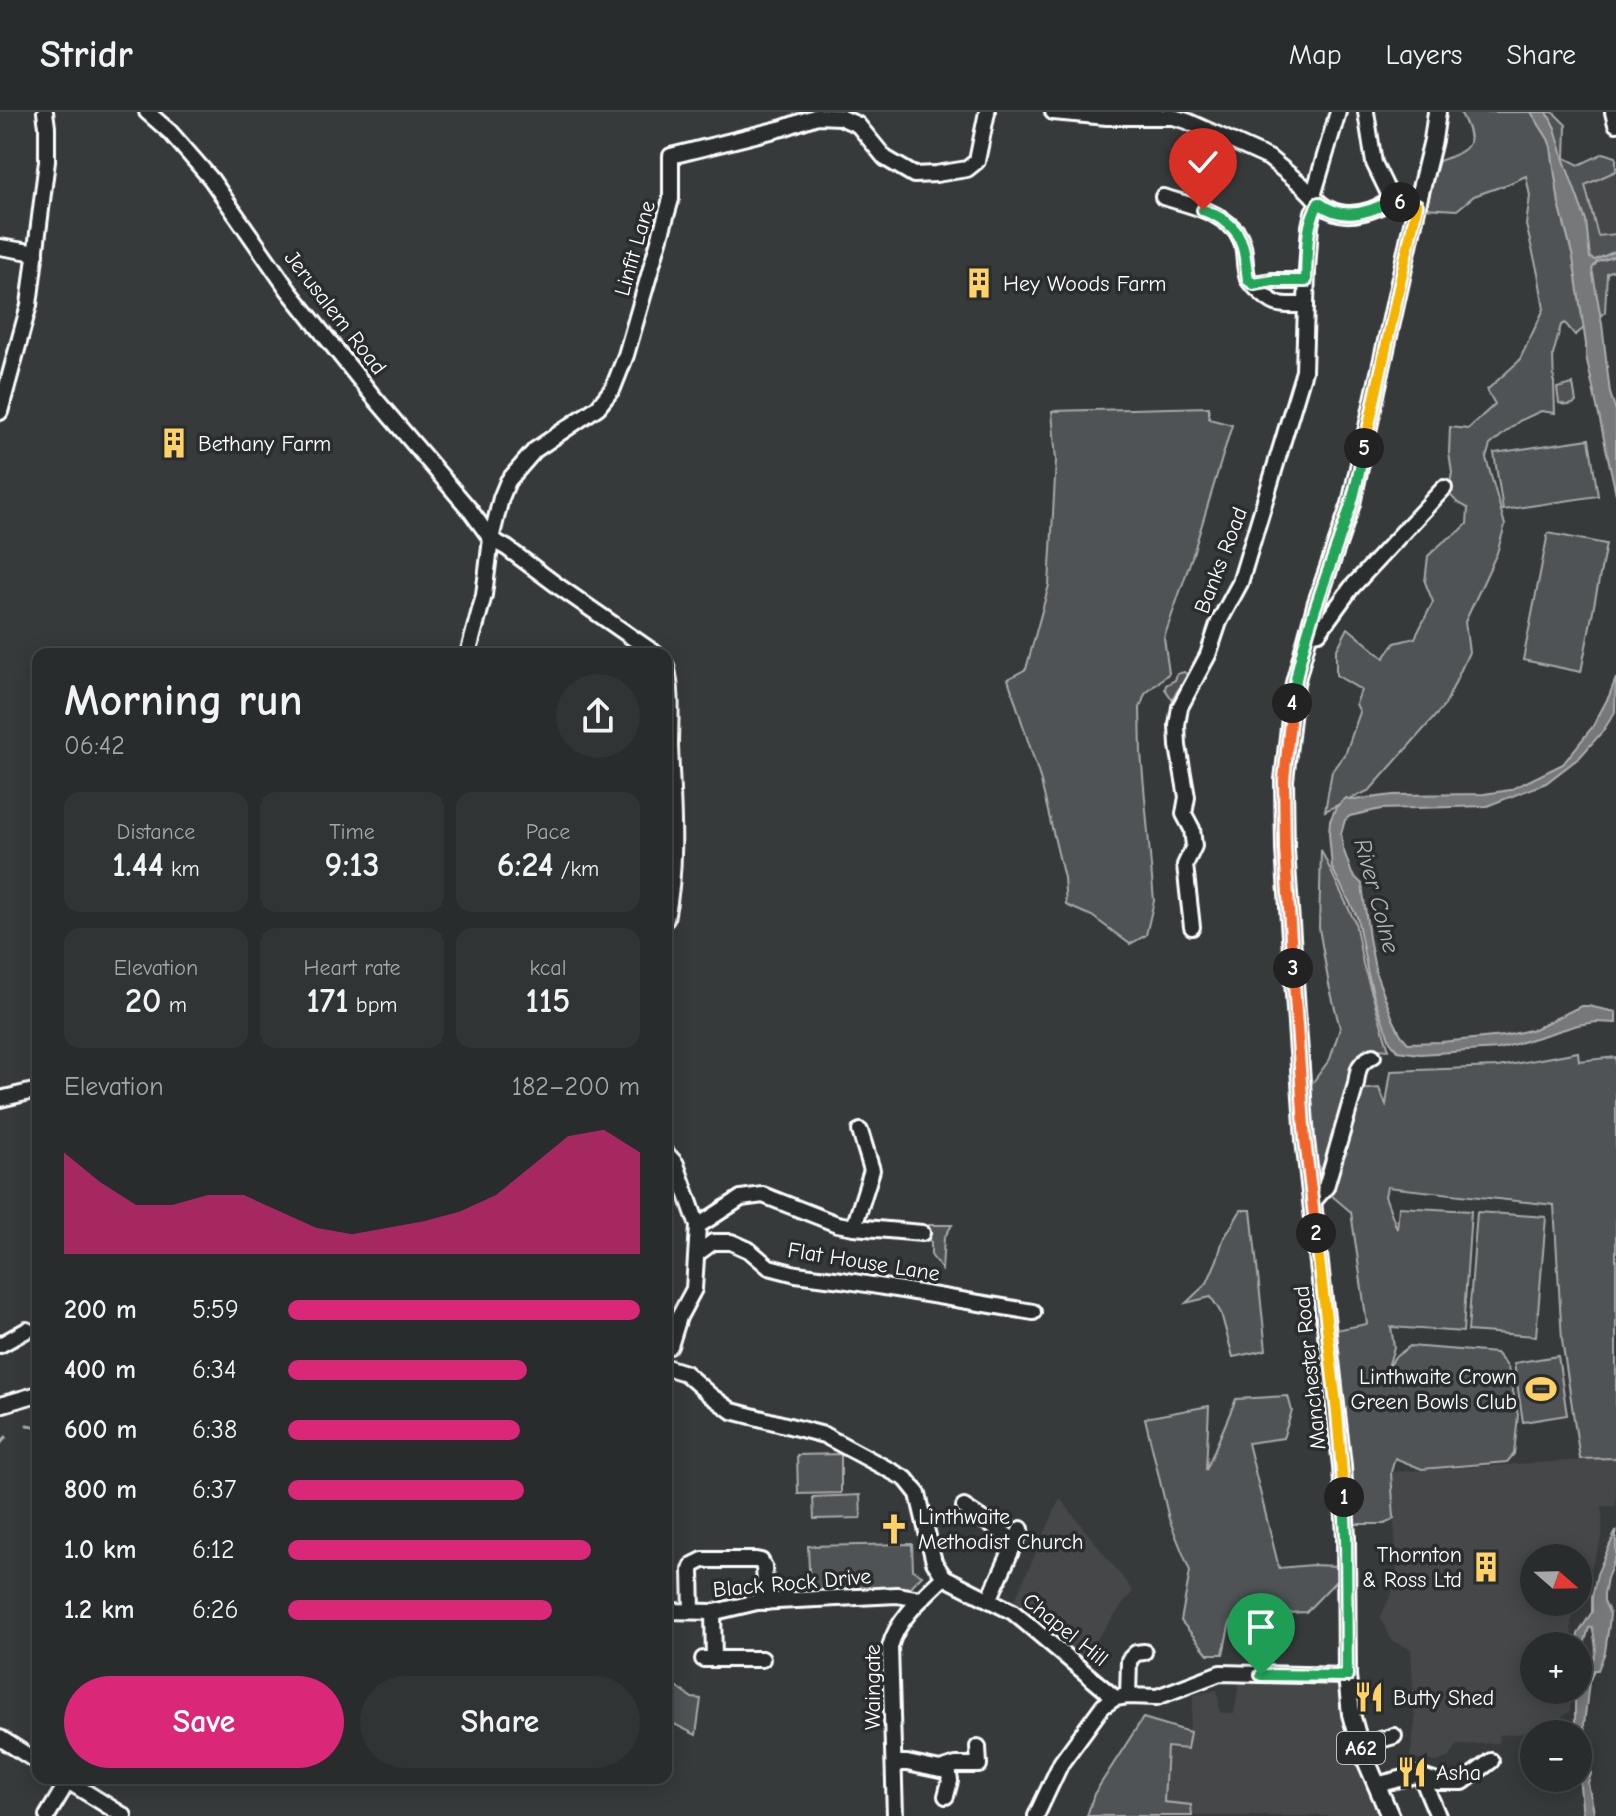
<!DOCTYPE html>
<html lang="en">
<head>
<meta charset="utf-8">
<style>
	body { margin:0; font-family:"Comic Neue",sans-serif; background:#313434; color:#f1f3f6; height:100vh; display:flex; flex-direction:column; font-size:30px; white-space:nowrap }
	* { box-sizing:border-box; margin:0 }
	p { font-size:26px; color:#a5a7a9 }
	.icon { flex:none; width:44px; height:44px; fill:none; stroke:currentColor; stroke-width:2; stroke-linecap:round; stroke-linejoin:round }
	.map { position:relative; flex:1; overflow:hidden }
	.details { position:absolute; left:32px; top:536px; width:640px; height:1136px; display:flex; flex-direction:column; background:#292c2c; border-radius:16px; box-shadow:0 4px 20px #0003,0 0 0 2px #454848 }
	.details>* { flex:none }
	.needle { width:52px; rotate:110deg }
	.controls { position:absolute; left:1520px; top:1432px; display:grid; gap:16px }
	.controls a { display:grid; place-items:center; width:72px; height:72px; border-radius:50%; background:#292c2c; box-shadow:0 4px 20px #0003,0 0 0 2px #454848; font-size:40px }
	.pin { position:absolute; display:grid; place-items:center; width:68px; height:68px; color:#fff; margin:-82px -34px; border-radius:50% 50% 50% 0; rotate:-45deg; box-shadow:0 0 8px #0007 }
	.pin .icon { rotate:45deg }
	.km { position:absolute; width:40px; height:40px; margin:-20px; border-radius:50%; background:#222; color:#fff; font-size:22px; line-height:40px; text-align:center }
	.round { display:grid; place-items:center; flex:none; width:84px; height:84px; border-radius:42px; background:#313434 }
	.headline { display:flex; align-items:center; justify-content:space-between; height:136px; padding:0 32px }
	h1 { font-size:44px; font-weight:700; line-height:60px }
	.figures { display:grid; grid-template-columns:repeat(3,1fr); gap:12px; height:136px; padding:8px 32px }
	.figures div { display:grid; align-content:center; border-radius:16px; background:#313434; text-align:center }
	.figures b { font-size:34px; font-weight:700 }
	.figures small { font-size:22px; font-weight:400 }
	.figures p { font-size:22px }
	.chart { height:224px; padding:16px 32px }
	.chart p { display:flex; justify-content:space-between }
	.chart svg { width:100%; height:144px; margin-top:8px; fill:#db2777; opacity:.7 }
	.action { display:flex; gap:16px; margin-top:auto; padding:16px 32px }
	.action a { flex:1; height:92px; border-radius:48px; background:#db2777; color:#fff; font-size:32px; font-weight:700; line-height:92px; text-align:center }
	.action a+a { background:#313434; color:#f1f3f6 }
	ul { padding:0 32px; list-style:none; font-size:26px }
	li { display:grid; grid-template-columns:128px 96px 1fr; align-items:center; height:60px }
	li i { height:20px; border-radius:10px; background:#db2777 }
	header { display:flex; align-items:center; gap:48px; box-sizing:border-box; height:112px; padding:0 40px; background:#292c2c; border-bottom:2px solid #454848 }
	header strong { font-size:38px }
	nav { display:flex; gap:44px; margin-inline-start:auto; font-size:28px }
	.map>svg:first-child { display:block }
	.built { fill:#444748; fill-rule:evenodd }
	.green { fill:#505354; stroke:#a8a9aa; stroke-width:2 }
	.water { fill:#767879; stroke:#adaeaf; stroke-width:2; fill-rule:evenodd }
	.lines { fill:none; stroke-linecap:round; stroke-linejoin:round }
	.stream { stroke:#adaeaf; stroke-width:3 }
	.minor-casing { stroke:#fff; stroke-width:20 }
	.major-casing { stroke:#fff; stroke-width:22 }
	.minor { stroke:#2a2d2e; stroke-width:14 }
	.major { stroke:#2a2d2e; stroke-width:16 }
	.split-1-casing { stroke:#fff; stroke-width:16 }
	.split-2-casing { stroke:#fff; stroke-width:16 }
	.split-3-casing { stroke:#fff; stroke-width:16 }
	.split-4-casing { stroke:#fff; stroke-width:16 }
	.split-5-casing { stroke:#fff; stroke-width:16 }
	.split-6-casing { stroke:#fff; stroke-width:16 }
	.split-7-casing { stroke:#fff; stroke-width:16 }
	.split-1 { stroke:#22a559; stroke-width:10 }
	.split-2 { stroke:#f5b400; stroke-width:10 }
	.split-3 { stroke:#f0652b; stroke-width:10 }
	.split-4 { stroke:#f0652b; stroke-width:10 }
	.split-5 { stroke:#22a559; stroke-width:10 }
	.split-6 { stroke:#f5b400; stroke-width:10 }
	.split-7 { stroke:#22a559; stroke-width:10 }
	.labels { text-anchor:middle; stroke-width:7; stroke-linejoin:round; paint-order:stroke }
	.shield { fill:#2a2d2e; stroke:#bfc0c0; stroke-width:2 }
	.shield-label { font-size:20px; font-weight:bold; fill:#fff }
	.street-label { font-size:22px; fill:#fff; stroke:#2a2d2e }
	.poi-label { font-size:22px; fill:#fff; stroke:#2a2d2e; text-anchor:start }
	.water-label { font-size:24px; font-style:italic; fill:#b4b5b5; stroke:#2a2d2e }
</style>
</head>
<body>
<header>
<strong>Stridr</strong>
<nav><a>Map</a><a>Layers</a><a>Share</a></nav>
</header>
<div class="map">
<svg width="1616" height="1704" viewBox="0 0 1616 1704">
	<rect width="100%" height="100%" fill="#373a3b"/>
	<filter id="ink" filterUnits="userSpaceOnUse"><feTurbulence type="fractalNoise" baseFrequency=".0125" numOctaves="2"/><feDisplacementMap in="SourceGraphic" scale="16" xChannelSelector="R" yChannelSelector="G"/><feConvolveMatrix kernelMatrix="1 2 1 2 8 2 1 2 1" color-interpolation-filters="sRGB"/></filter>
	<g filter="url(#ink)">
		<g class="built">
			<polygon points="1616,59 1616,122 1599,125 1585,72"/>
			<path d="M1616 1346V1394H1602V1426L1571 1510 1572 1534H1534V1578H1570V1599L1562 1605 1563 1622H1534V1637L1529 1638 1527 1621 1499 1623V1631L1457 1633 1450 1645 1437 1650 1410 1646 1415 1610 1411 1537 1392 1529 1380 1506 1393 1478 1397 1461 1391 1360ZM1534 1446H1578V1490H1534Z"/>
			<polygon points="1060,1386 1133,1479 1080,1549 1013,1492"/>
			<polygon points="1293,1569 1328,1570 1339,1573 1355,1644 1381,1704 1192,1704 1191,1693 1164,1691 1167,1635 1187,1637 1194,1583 1217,1578 1220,1600 1234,1602 1239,1571"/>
		</g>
		<g class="green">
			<path d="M1460 0H1553L1566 13 1565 46 1579 53 1604 41 1616 45V59L1585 73 1598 124 1616 122V157L1607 161 1605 200 1575 223 1565 211 1561 213 1553 243 1555 301 1541 299 1519 309 1490 333 1486 346 1505 413 1497 441 1465 510 1469 540 1445 593 1370 678 1325 699 1332 659 1346 640 1360 600 1356 592 1361 578 1336 563V539L1348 516 1384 546 1395 531 1415 526 1433 490 1425 470 1428 444 1443 430 1460 419 1467 412 1468 396 1457 390 1448 381 1452 361 1449 341 1450 315 1468 317 1495 292 1487 278 1519 249 1544 197 1538 161 1526 113 1530 84 1526 64 1508 72 1474 84 1457 98 1424 96 1439 49C1471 38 1478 32 1460 0Z"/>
			<path d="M1573 272 1576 290C1570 295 1565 293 1559 291L1557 276Z"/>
			<polygon points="1209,295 1209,307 1232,313 1193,442 1164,526 1169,561 1145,582 1140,596 1141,641 1154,789 1146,823 1130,832 1092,804 1066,793 1064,766 1040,666 1008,567 1026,557 1049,473 1056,348 1052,299"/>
			<polygon points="1589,327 1598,384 1503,398 1494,341"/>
			<polygon points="1548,421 1606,432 1581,560 1523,548"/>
			<polygon points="1184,560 1188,563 1172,587 1165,577 1166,573 1175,568 1177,562"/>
			<polygon points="1321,738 1355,810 1363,852 1389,938 1365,936 1350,964 1359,978 1379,976 1386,993 1391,959 1498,955 1578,940 1579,949 1616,945 1616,1346 1580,1347 1562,1228 1554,1093 1387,1075 1385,1084 1397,1117 1399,1095 1471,1099 1463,1220 1391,1215 1394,1235 1386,1262 1394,1246 1410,1234 1496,1241 1508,1255 1518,1303 1514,1342 1507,1350 1422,1357 1395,1346 1391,1360 1394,1406 1385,1412 1354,1412 1349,1327 1335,1218 1367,1212 1351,1100 1331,1083 1316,1047 1310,974 1330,947 1340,916 1329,873 1319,816"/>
			<polygon points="1241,1098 1251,1098 1266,1238 1233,1245 1221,1201 1211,1185 1186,1191 1207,1171 1217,1148 1223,1128"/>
			<polygon points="1477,1100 1546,1105 1536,1224 1468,1219"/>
			<polygon points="929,1113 952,1113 944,1126 942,1158 931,1143 931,1130 928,1128"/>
			<polygon points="1558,1244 1567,1303 1523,1310 1514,1251"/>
			<polygon points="1288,1284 1292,1299 1283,1326 1248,1331 1279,1456 1312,1453 1337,1454 1337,1468 1306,1500 1234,1504 1229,1514 1223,1542 1208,1542 1181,1509 1190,1459 1169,1407 1145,1306 1209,1294 1206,1358 1236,1287"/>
			<polygon points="841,1342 841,1381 798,1382 797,1343"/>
			<polygon points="860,1383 861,1406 814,1407 813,1385"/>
			<polygon points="912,1432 913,1458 922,1463 909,1477 810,1481 808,1434"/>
			<polygon points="666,1567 692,1586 701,1587 696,1623 666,1608"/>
			<polygon points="1143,1606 1190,1620 1187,1637 1167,1635 1164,1690 1191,1693 1192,1704 1087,1704 1094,1682"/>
		</g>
		<g class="water">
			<polygon points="1531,0 1547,0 1555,16 1564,48 1586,109 1590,146 1595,148 1616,139 1616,144 1597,150 1592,157 1602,212 1610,281 1616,299 1616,382 1586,244 1586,232 1573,146 1559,92 1551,35 1548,27"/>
			<polygon points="1616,566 1615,600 1603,619 1580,645 1546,671 1487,694 1381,697 1350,704 1345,708 1341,722 1343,736 1352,762 1362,772 1369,826 1376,862 1393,907 1401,923 1408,931 1441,930 1504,924 1534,917 1581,894 1588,894 1616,900 1616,911 1596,910 1578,913 1499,937 1420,942 1398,939 1390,929 1374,885 1368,862 1357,805 1332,756 1329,721 1330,709 1336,695 1346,686 1354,688 1393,683 1484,682 1510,678 1563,652 1593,614 1609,584"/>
			<path d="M1616 1419V1444L1607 1466 1604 1482V1489L1610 1502 1609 1513 1605 1540 1598 1558H1594L1589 1570 1584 1613 1591 1662 1588 1671 1595 1704H1583L1578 1654V1622H1575V1578H1578L1577 1528 1578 1522 1592 1500V1485L1597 1462ZM1592 1515C1597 1536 1600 1545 1582 1560L1581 1542 1589 1516Z"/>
		</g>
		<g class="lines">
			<g class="stream">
				<polyline points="27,1313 38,1315"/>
				<polyline points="0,1332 6,1325"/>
			</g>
			<g class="minor-casing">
				<g id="minor">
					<polyline points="147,0 170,20 211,67 289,179 372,283 470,398 491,427 507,436 558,474 656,542"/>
					<polyline points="1053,0 1107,5 1173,5 1187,9 1269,46 1302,73 1313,84"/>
					<path d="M1338 0 1313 84C1335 111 1365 104 1392 88L1417 93"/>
					<polyline points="1366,0 1374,51 1392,88"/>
					<polyline points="1613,0 1616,12"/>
					<path d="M1163 85C1189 93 1217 98 1236 119 1248 134 1242 151 1248 167 1250 171 1254 173 1256 176 1276 196 1279 193 1306 193"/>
					<polyline points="0,135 36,141"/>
					<polyline points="1254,172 1273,169 1306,169"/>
					<polyline points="0,300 29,193 47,49 47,15 45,0"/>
					<polyline points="1308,522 1319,520 1351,476 1444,376"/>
					<polyline points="468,542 484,483 491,427 501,386 508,369 535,338 598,295 613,276 626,243 671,87 671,44 783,16 817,4 840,5 858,13 885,46 914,63 936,62 967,57 977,49 987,0"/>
					<path d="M666 554C673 579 670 608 670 634 672 691 678 750 666 807"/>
					<polyline points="1192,815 1185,753 1194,734 1192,717 1184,702 1187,685 1178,634 1177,613 1180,595 1208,543 1219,510 1240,471 1304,259 1307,159 1310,114 1313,100 1319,91"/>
					<polyline points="0,987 38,978"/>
					<polyline points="666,1041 676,1052 698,1114 694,1177 679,1205 670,1234"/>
					<path d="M1312 1091 1326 1075 1356 972C1358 957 1358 951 1373 944"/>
					<polyline points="698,1114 741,1086 763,1083 837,1112 854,1115 922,1121"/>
					<polyline points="854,1115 872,1058 860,1019"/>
					<polyline points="698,1141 713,1130 731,1130 749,1138 769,1155 796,1162 842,1168 1033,1200"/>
					<polyline points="0,1233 27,1218"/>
					<polyline points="666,1255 685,1261 711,1284 732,1299 824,1323 906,1367 918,1382 934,1450 944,1465"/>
					<polyline points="0,1293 38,1282"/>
					<polyline points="964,1395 1015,1429"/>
					<polyline points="944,1465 1013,1500 1115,1586"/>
					<polyline points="989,1488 1021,1417"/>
					<polyline points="666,1499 715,1500 757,1490 897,1483 921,1487"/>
					<polyline points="692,1499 691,1458 693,1453 703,1448 756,1448 761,1449 764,1455 766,1490"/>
					<polyline points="713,1500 714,1547"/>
					<polyline points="703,1547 762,1547"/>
					<polyline points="1128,1584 1129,1548 1136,1541 1144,1540"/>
					<polyline points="0,1626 38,1650"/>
					<polyline points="1360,1634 1394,1624"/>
					<polyline points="895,1651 907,1651 940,1658 956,1653 979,1653 978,1635"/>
					<polyline points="63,1666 124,1704"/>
					<polyline points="1422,1666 1438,1704"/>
					<polyline points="1376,1673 1416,1663 1437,1670 1463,1670 1491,1649"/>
					<polyline points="946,1684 950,1669 948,1657"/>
					<polyline points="47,1704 68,1669"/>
					<path d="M895 1704 890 1535C897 1507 923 1485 944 1465"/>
					<polyline points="1036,1704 1061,1651 1102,1595 1115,1586 1128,1584 1157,1585 1220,1561 1347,1564"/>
				</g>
			</g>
			<g class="major-casing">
				<polyline id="major" points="1390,1704 1360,1634 1351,1602 1347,1564 1346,1426 1342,1354 1305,1028 1285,738 1284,668 1295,571 1317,490 1351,392 1417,93 1433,28 1437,0"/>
			</g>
			<use href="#minor" class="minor"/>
			<use href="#major" class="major"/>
		</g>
	</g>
	<g class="lines" filter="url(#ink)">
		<g class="split-1-casing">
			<polyline id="split-1" points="1261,1563 1347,1564 1346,1426 1344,1385"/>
		</g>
		<g class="split-2-casing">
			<polyline id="split-2" points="1316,1121 1337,1301 1344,1385"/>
		</g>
		<g class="split-3-casing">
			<polyline id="split-3" points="1293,856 1305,1028 1316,1121"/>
		</g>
		<g class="split-4-casing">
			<polyline id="split-4" points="1292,591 1284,668 1285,738 1293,856"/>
		</g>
		<g class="split-5-casing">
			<path id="split-5" d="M1292 591C1301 524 1329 460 1350 396 1356 377 1360 356 1364 336"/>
		</g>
		<g class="split-6-casing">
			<polyline id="split-6" points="1364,336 1417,93 1400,90"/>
		</g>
		<g class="split-7-casing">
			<path id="split-7" d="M1203 98C1243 113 1243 129 1248 168L1254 172 1273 169H1306C1307 144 1305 113 1319 91 1342 109 1368 102 1392 88L1400 90"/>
		</g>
		<use href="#split-1" class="split-1"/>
		<use href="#split-2" class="split-2"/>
		<use href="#split-3" class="split-3"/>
		<use href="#split-4" class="split-4"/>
		<use href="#split-5" class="split-5"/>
		<use href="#split-6" class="split-6"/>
		<use href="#split-7" class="split-7"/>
	</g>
	<defs>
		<g id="building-bare" transform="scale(2.4)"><path d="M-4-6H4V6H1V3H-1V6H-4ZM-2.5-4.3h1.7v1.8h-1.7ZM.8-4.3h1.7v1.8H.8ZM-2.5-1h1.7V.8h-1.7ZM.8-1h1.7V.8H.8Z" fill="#ffd166" stroke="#2a2d2e" stroke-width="2.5" paint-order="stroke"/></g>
		<g id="stadium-bare" transform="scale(2.4)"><path d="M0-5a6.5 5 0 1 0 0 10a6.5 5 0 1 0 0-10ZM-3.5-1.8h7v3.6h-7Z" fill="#ffd166" stroke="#2a2d2e" stroke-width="2.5" paint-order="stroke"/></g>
		<g id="church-bare" transform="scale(2.4)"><path d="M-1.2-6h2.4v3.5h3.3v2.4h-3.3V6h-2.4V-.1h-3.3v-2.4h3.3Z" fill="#ffd166" stroke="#2a2d2e" stroke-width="2.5" paint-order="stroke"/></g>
		<g id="restaurant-bare" transform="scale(2.4)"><path d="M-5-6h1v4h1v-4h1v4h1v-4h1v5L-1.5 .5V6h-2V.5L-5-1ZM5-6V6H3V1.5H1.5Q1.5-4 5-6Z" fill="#ffd166" stroke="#2a2d2e" stroke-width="2.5" paint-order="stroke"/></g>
	</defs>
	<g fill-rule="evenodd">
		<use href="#building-bare" x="979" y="171"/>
		<use href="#building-bare" x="174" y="331"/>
		<use href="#stadium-bare" x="1541" y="1277"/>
		<use href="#church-bare" x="894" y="1417"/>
		<use href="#building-bare" x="1486" y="1455"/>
		<use href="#restaurant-bare" x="1369" y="1585"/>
		<use href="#restaurant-bare" x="1412" y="1660"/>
	</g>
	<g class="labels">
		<rect class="shield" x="1337" y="1620" width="48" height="32" rx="6"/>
		<g class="shield-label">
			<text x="1361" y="1643">A62</text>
		</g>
		<g class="street-label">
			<text transform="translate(634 136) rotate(-74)" y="8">Linfit Lane</text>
			<text transform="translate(336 200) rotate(52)" y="8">Jerusalem Road</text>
			<text transform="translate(1220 448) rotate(-69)" y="8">Banks Road</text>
			<text transform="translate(864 1149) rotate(9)" y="8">Flat House Lane</text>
			<text transform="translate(1309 1256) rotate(-96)" y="8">Manchester Road</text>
			<text transform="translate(792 1470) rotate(-5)" y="8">Black Rock Drive</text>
			<text transform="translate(1066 1517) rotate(39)" y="8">Chapel Hill</text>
			<text transform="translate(872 1575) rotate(-90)" y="8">Waingate</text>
		</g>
		<g class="poi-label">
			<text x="1003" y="179">Hey Woods Farm</text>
			<text x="198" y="339">Bethany Farm</text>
			<text x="1517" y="1272" text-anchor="end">Linthwaite Crown<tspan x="1517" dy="25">Green Bowls Club</tspan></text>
			<text x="918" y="1412">Linthwaite<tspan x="918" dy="25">Methodist Church</tspan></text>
			<text x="1462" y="1450" text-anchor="end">Thornton<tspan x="1462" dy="25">&amp; Ross Ltd</tspan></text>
			<text x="1393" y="1593">Butty Shed</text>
			<text x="1436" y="1668">Asha</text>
		</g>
		<g class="water-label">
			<text transform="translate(1377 784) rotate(75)" y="8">River Colne</text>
		</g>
	</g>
</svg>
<div class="controls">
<a><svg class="needle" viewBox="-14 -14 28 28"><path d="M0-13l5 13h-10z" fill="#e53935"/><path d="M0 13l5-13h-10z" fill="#a5a7a9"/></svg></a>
<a>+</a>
<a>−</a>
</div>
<div class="pin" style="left:1261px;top:1563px;background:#1e9e55"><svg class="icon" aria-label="arrive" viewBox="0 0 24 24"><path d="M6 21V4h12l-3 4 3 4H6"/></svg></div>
<div class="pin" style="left:1203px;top:98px;background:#d93025"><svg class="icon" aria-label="check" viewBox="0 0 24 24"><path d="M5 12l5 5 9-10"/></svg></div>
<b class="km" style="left:1344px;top:1385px">1</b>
<b class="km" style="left:1316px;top:1121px">2</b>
<b class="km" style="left:1293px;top:856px">3</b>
<b class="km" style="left:1292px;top:591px">4</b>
<b class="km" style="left:1364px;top:336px">5</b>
<b class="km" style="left:1400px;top:90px">6</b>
<section class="details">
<div class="headline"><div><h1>Morning run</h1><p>06:42</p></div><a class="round"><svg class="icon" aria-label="share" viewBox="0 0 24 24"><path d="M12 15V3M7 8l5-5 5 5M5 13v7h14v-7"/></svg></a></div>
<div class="figures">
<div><p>Distance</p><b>1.44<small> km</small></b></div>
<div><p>Time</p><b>9:13</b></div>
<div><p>Pace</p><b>6:24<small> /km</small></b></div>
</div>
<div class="figures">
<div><p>Elevation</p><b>20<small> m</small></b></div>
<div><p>Heart rate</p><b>171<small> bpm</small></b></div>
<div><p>kcal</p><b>115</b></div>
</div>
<div class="chart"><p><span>Elevation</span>182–200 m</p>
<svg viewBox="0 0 160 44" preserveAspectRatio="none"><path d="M0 44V13L10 22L20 29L30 29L40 26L50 26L60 31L70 36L80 38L90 36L100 34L110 31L120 26L130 17L140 8L150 6L160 13V44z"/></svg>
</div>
<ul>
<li><b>200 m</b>5:59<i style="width:100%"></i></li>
<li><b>400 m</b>6:34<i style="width:68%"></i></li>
<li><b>600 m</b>6:38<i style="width:66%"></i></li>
<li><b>800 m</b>6:37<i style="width:67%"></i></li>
<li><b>1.0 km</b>6:12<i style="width:86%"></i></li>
<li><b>1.2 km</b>6:26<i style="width:75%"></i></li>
</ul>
<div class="action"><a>Save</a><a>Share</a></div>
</section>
</div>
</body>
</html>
